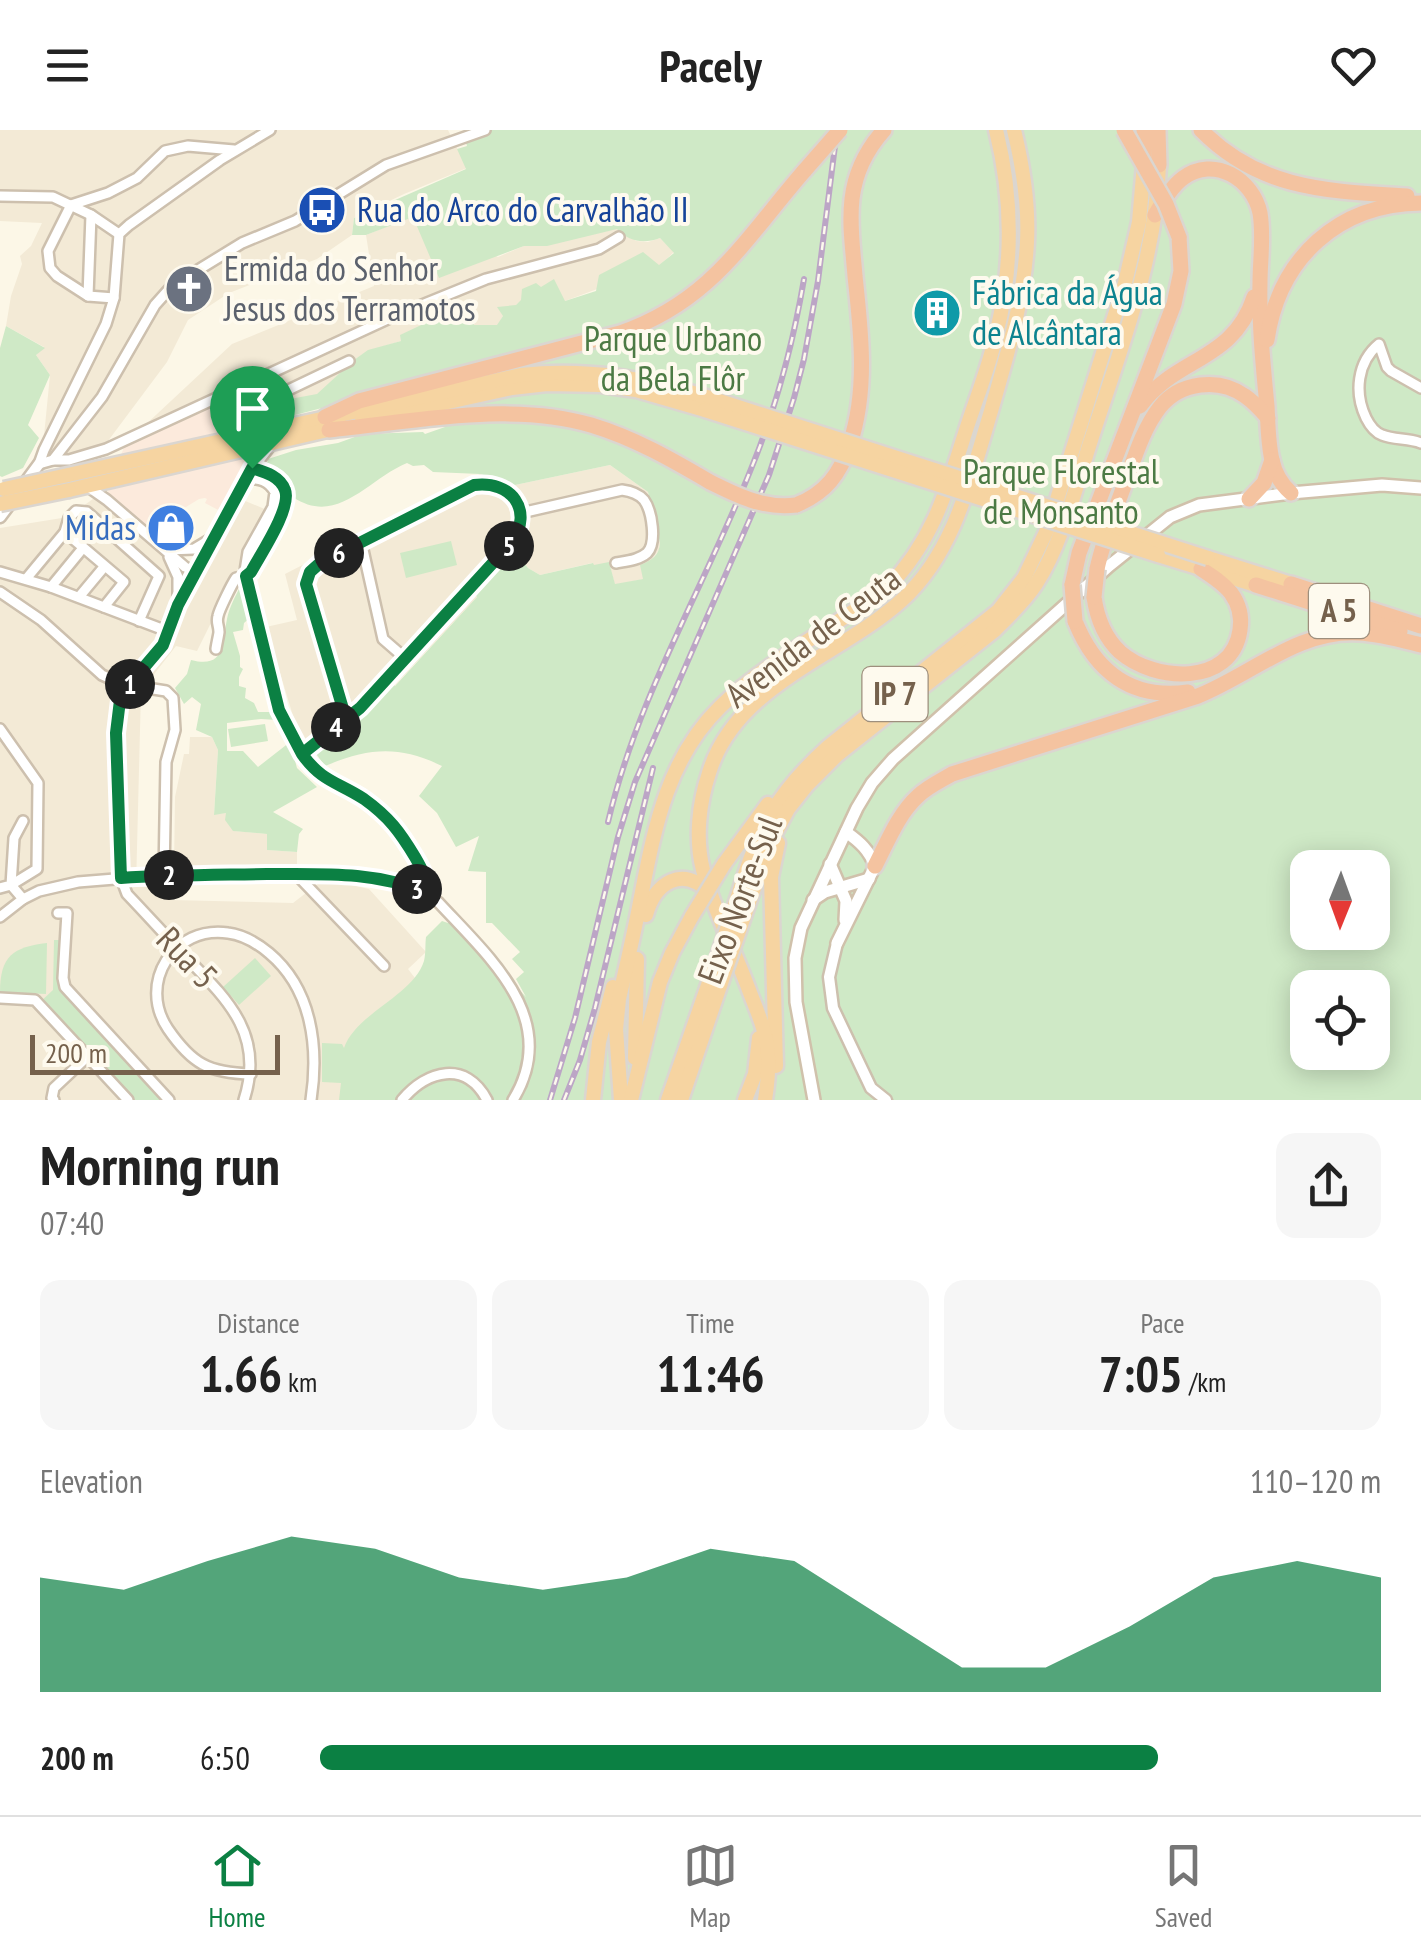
<!DOCTYPE html>
<html lang="en">
<head>
<meta charset="utf-8">
<style>
	body { margin:0; font-family:"PT Sans Narrow",sans-serif; background:#f6f6f6; color:#222; height:100vh; display:flex; flex-direction:column; font-size:38px; white-space:nowrap }
	* { box-sizing:border-box; margin:0 }
	p { font-size:32px; color:#767676 }
	.icon { flex:none; width:55px; height:55px; fill:none; stroke:currentColor; stroke-width:2; stroke-linecap:round; stroke-linejoin:round }
	.map { position:relative; height:970px; overflow:hidden }
	.details { display:flex; flex-direction:column; background:#fff; flex:1 }
	.details>* { flex:none }
	.needle { width:65px; rotate:181deg }
	.fabs { position:absolute; left:1290px; top:720px; display:grid; gap:20px }
	.fabs a { display:grid; place-items:center; width:100px; height:100px; border-radius:20px; background:#fff; box-shadow:0 5px 25px #0003; font-size:50px }
	.scale { position:absolute; left:30px; bottom:25px; width:250px; box-sizing:border-box; padding-left:10px; border:5px solid #75614c; border-top:0; font-size:28px; line-height:35px; white-space:nowrap; color:#75614c; -webkit-text-stroke:8px #fefaee; paint-order:stroke }
	.pin { position:absolute; display:grid; place-items:center; width:85px; height:85px; color:#fff; margin:-102px -42px; border-radius:50% 50% 50% 0; rotate:-45deg; box-shadow:0 0 10px #0007 }
	.pin .icon { rotate:45deg }
	.km { position:absolute; width:50px; height:50px; margin:-25px; border-radius:50%; background:#222; color:#fff; font-size:28px; line-height:50px; text-align:center }
	.round { display:grid; place-items:center; flex:none; width:105px; height:105px; border-radius:20px; background:#f6f6f6 }
	.headline { display:flex; align-items:center; justify-content:space-between; height:170px; padding:0 40px }
	h1 { font-size:55px; font-weight:700; line-height:75px }
	.figures { display:grid; grid-template-columns:repeat(3,1fr); gap:15px; height:170px; padding:10px 40px }
	.figures div { display:grid; align-content:center; border-radius:20px; background:#f6f6f6; text-align:center }
	.figures b { font-size:50px; font-weight:700 }
	.figures small { font-size:28px; font-weight:400 }
	.figures p { font-size:28px }
	.chart { height:280px; padding:20px 40px }
	.chart p { display:flex; justify-content:space-between }
	.chart svg { width:100%; height:180px; margin-top:10px; fill:#0b8043; opacity:.7 }
	ul { padding:0 40px; list-style:none; font-size:32px }
	li { display:grid; grid-template-columns:160px 120px 1fr; align-items:center; height:75px }
	li i { height:25px; border-radius:12px; background:#0b8043 }
	header { display:flex; justify-content:space-between; align-items:center; height:130px; padding:0 40px; background:#fff; font-size:45px; font-weight:700 }
	.dock { display:flex; justify-content:space-around; align-items:center; height:140px; border-top:2px solid #e0e0e0; background:#fff; font-size:28px; color:#767676 }
	.dock a { display:grid; justify-items:center; gap:5px }
	.dock .on { color:#0b8043 }
	.map>svg:first-child { display:block }
	.residential { fill:#f3ead6 }
	.commercial { fill:#fceadc }
	.green { fill:#cfe9c6; fill-rule:evenodd }
	.lines { fill:none; stroke-linecap:round; stroke-linejoin:round }
	.minor-casing { stroke:#cdc0ae; stroke-width:14 }
	.tertiary-casing { stroke:#cdc0ae; stroke-width:15 }
	.secondary-casing { stroke:#d0c1ab; stroke-width:16 }
	.trunk-casing { stroke:#dbd6d0; stroke-width:19 }
	.motorway-casing { stroke:#dbd6d0; stroke-width:20 }
	.minor { stroke:#fff; stroke-width:9 }
	.tertiary { stroke:#fff; stroke-width:10 }
	.secondary { stroke:#fff; stroke-width:11 }
	.trunk { stroke:#f6d4a1; stroke-width:14 }
	.motorway { stroke:#f4c3a0; stroke-width:15 }
	.rail-casing { stroke:#bca5c6; stroke-width:6 }
	.rail { stroke:#fefaee; stroke-width:2.5; stroke-dasharray:8; stroke-linecap:butt }
	.trunk-bridge-casing { stroke:#dbd6d0; stroke-width:19; stroke-linecap:butt }
	.motorway-bridge-casing { stroke:#dbd6d0; stroke-width:20; stroke-linecap:butt }
	.trunk-bridge { stroke:#f6d4a1; stroke-width:14 }
	.motorway-bridge { stroke:#f4c3a0; stroke-width:15 }
	.route-casing { stroke:#fff; stroke-width:20 }
	.route { stroke:#0b8043; stroke-width:12 }
	.labels { text-anchor:middle; stroke-width:8; stroke-linejoin:round; paint-order:stroke }
	.shield { fill:#fefaee; stroke:#9e8f7d; stroke-width:2.5 }
	.shield-label { font-size:32px; font-weight:bold; fill:#75614c }
	.transit-label { font-size:35px; fill:#164399; stroke:#fefaee; text-anchor:start }
	.worship-label { font-size:35px; fill:#5b616d; stroke:#fefaee; text-anchor:start }
	.culture-label { font-size:35px; fill:#0d838f; stroke:#fefaee; text-anchor:start }
	.park-label { font-size:35px; fill:#4c7a44; stroke:#fefaee }
	.shop-label { font-size:35px; fill:#366cbe; stroke:#fefaee; text-anchor:end }
	.street-label { font-size:35px; fill:#75614c; stroke:#fefaee }
</style>
</head>
<body>
<header><svg class="icon" aria-label="menu" viewBox="0 0 24 24"><path d="M4 6h16M4 12h16M4 18h16"/></svg>Pacely<svg class="icon" aria-label="heart" viewBox="0 0 24 24"><path d="M12 20l-8-8c-3-5 5-10 8-4 3-6 11-1 8 4z"/></svg></header>
<div class="map">
<svg width="1421" height="970" viewBox="0 0 1421 970">
	<rect width="100%" height="100%" fill="#fcf7e7"/>
	<g class="residential">
		<polygon points="0,0 448,0 467,38 404,64 354,88 352,105 317,129 229,163 188,190 167,232 105,315 70,325 49,321 43,316 50,245 36,225 44,217 6,196 11,166 22,134 20,126 31,116 42,93 0,91"/>
		<polygon points="413,86 498,127 540,109 610,89 636,111 648,112 660,108 674,122 659,136 565,171 521,171 503,186 495,200 477,201 458,188 434,189 401,211 368,221 354,230 317,265 279,271 246,281 233,291 214,265 142,298 232,214 374,156 366,105"/>
		<polygon points="610,335 648,362 660,413 659,420 651,431 644,449 615,455 609,433 594,436 592,433 540,445 528,438 515,421 473,462 477,467 394,556 390,552 361,583 314,621 305,611 297,599 266,497 297,490 285,444 480,344 515,355"/>
		<polygon points="97,366 200,453 243,370 267,380 197,521 176,516 141,561 136,757 157,756 172,770 293,773 324,749 369,759 426,822 408,839 418,852 345,970 0,970 0,398 68,387"/>
		<polygon points="190,607 212,607 218,620 214,684 226,683 234,701 268,704 268,720 297,722 297,736 174,739 175,667 184,624 189,624"/>
	</g>
	<g class="commercial">
		<polygon points="215,276 227,293 219,304 121,325 126,312 201,277"/>
		<polygon points="252,326 222,382 205,373 207,369 205,368 199,369 186,377 158,383 152,388 160,398 156,402 157,407 107,363 109,360"/>
	</g>
	<g class="green">
		<path d="M483 0H1421V970H339L341 953 322 952V913L342 914 344 918C356 883 413 866 424 831 426 823 425 814 426 807L442 791 448 793 452 788 526 867 516 849 524 842 512 829 520 822 492 793H486V742L468 741 479 706 456 717 437 683 419 666 442 636C398 615 369 618 325 636L314 621 361 583 390 551 395 556 477 467 473 462 514 420 528 438 540 445 593 433 594 435 609 432 615 454 643 449 640 435C652 430 659 426 660 413L648 362 610 335 515 355 480 344 433 342 424 335 413 336 407 333C368 349 337 397 293 367 282 359 276 345 266 337L268 329 296 320 338 313 363 304 423 302 425 304 445 297 433 249 234 301 231 290 246 281 279 271 317 264 354 230 368 220 401 211 400 205 434 189 458 188 467 181 474 195H497L503 186 497 177 516 175 521 170 522 159 536 153 541 157 554 149 565 171 596 161 599 145 643 122 659 135 674 123 660 108C644 114 629 112 617 99L547 116H524L439 148 413 87 366 105H352L354 88 466 39 457 19 467 16 464 6ZM1308 738H1372V802H1308ZM1308 858H1372V922H1308Z"/>
		<polygon points="6,196 45,218 36,225 50,245 28,295 39,308 23,338 2,347 0,346 0,218"/>
		<polygon points="451,411 457,435 406,448 400,423"/>
		<path d="M240 457 244 458 252 486 244 493 243 500 233 502 240 526V537L243 539 239 547V556L246 558 245 568 254 573 258 582H276L277 590 261 589 227 593V621H243L258 637 290 612 297 638 317 657 273 682 303 699 299 704 297 722 267 720V704L233 701 225 690 226 683 214 685 218 620 212 607 196 600 201 574 192 567 184 574 175 558 187 544 191 530C226 539 222 513 227 489 229 478 235 467 240 457Z"/>
		<polygon points="265,594 268,611 231,617 228,599"/>
		<polygon points="54,810 66,810 66,856 172,970 127,970 37,875 53,860"/>
		<path d="M47 813 46 864 0 862C0 826 13 817 47 813Z"/>
		<polygon points="255,828 271,846 239,875 223,857"/>
	</g>
	<g class="lines">
		<g class="minor-casing">
			<g id="minor">
				<polyline points="0,66 53,67 91,85 119,104"/>
				<polyline points="71,75 108,63 137,48 165,21 188,16 234,20"/>
				<polyline points="71,75 48,121 50,138 57,146 88,166 114,168"/>
				<polyline points="88,166 91,85"/>
				<polyline points="240,257 259,274 349,231"/>
				<path d="M1421 258 1391 241 1387 237 1379 214C1357 232 1354 263 1366 288 1369 294 1374 302 1382 305 1394 310 1409 308 1421 313"/>
				<polyline points="53,330 69,330 106,319 390,188 486,149 599,119 619,107"/>
				<polyline points="39,334 53,330 102,267 155,175 172,156 242,113 295,91 386,35 485,0"/>
				<polyline points="39,334 44,320 106,194 114,168 119,104 129,95 220,30 270,0"/>
				<path d="M246 348C260 349 268 350 275 362L273 377 248 422 245 441 279 580 290 602 316 641 327 650 360 667 395 695 419 732 428 753 427 763"/>
				<polyline points="87,356 107,370 185,437 196,442"/>
				<path d="M521 383 622 360C630 361 638 363 644 370 652 381 657 413 647 423 639 430 627 431 616 433"/>
				<polyline points="65,402 124,452 104,477"/>
				<polyline points="361,411 383,509 406,529"/>
				<polyline points="168,420 194,419 214,407"/>
				<polyline points="169,427 178,447 178,470"/>
				<polyline points="0,442 51,457 167,501"/>
				<polyline points="26,449 65,402 69,388 76,381 87,382 159,446 139,491"/>
				<polyline points="51,457 83,418"/>
				<polyline points="0,462 41,490 102,545 122,554 166,561 173,568 175,600 166,632 164,745"/>
				<polyline points="79,467 104,437"/>
				<path d="M216 519C216 517 219 504 219 502 219 495 216 493 218 486 219 480 232 454 236 448L246 446 251 442C260 424 292 378 285 360 280 346 265 342 253 338"/>
				<path d="M122 554 116 603 121 748 127 764C147 785 166 806 186 827 228 870 265 905 244 970"/>
				<polyline points="129,555 163,515 178,475 241,357 253,338 272,314"/>
				<polyline points="0,599 38,653 37,739 11,755 23,769"/>
				<path d="M302 624 360 578 512 413C534 380 512 350 475 355L321 433 310 442 306 454 346 589"/>
				<polyline points="296,744 384,836"/>
				<polyline points="0,758 11,755 14,708 23,691"/>
				<polyline points="58,783 67,783 63,848 65,857 169,970"/>
				<path d="M0 787 23 769 39 761 78 752 164 745 350 744 405 754 427 763 439 773C490 828 562 890 513 970"/>
				<polyline points="0,868 35,870 128,970"/>
				<path d="M251 944C209 943 192 934 168 899 137 853 174 795 228 803 244 805 257 813 269 823 312 859 319 917 311 970"/>
				<polyline points="54,970 52,968 54,958 87,927"/>
				<path d="M402 970C427 940 466 930 487 970"/>
			</g>
		</g>
		<g class="tertiary-casing">
			<g id="tertiary">
				<polyline points="22,357 39,334"/>
				<polyline points="0,387 12,371"/>
				<polyline points="837,813 829,847 833,878 871,958 886,970"/>
			</g>
		</g>
		<g class="secondary-casing">
			<g id="secondary">
				<polyline points="830,734 846,771 845,790"/>
				<polyline points="813,770 825,762 869,749"/>
				<path d="M837 813 875 736C869 720 860 712 846 702"/>
				<polyline points="814,970 796,872 795,828 801,798 857,678 872,653 893,629 1109,436 1170,387 1199,375 1291,363 1382,355 1421,358"/>
			</g>
		</g>
		<g class="trunk-casing">
			<g id="trunk">
				<polyline points="362,291 512,258 547,254 601,255 636,260 705,280"/>
				<path d="M68 345 521 245C587 238 647 248 710 268"/>
				<polyline points="69,360 336,298"/>
				<polyline points="1158,425 1256,455"/>
				<polyline points="1208,428 1291,454"/>
				<polyline points="724,734 768,674"/>
				<path d="M740 760C759 697 778 662 828 617L998 481 1024 448 1048 398 1125 153 1139 92 1144 34"/>
				<path d="M748 775 771 711 788 679 807 655 837 625 995 500C1010 485 1025 471 1036 454 1062 414 1076 356 1091 310 1120 220 1156 130 1159 35"/>
				<path d="M646 785C655 752 683 735 710 763"/>
				<polyline points="635,928 637,829"/>
				<polyline points="776,936 771,747 778,713"/>
				<polyline points="593,970 599,912 613,857"/>
				<path d="M621 970 616 899 619 869C626 837 634 804 640 772 654 701 666 630 720 577 769 529 834 498 888 457 933 411 947 360 966 300 976 269 989 237 996 205 1013 137 1013 68 996 0"/>
				<polyline points="631,970 660,852 672,823 692,786"/>
				<polyline points="668,970 714,838"/>
				<polyline points="681,970 721,853"/>
				<polyline points="745,970 755,944 759,908"/>
				<path d="M765 970C768 951 770 929 766 910 763 893 755 876 749 860 734 820 714 780 703 740 695 709 699 673 709 643 736 554 839 527 902 470 955 422 971 347 991 281 1007 225 1024 171 1027 112 1029 74 1023 37 1014 0"/>
			</g>
		</g>
		<g class="motorway-casing">
			<g id="motorway">
				<polyline points="1158,0 1159,35"/>
				<path d="M1201 0C1260 60 1328 61 1407 66"/>
				<polyline points="1144,34 1144,0"/>
				<path d="M1155 85C1163 72 1171 57 1183 48 1214 25 1253 49 1260 83 1264 106 1260 130 1260 153 1259 194 1263 235 1267 276 1268 294 1268 313 1272 330 1275 344 1281 354 1291 363"/>
				<path d="M1267 210C1279 128 1338 74 1421 73"/>
				<path d="M1140 276C1175 227 1233 232 1254 167"/>
				<path d="M325 287 359 271 620 203C712 171 745 109 805 40"/>
				<path d="M329 300C412 292 511 271 591 295 634 308 671 329 710 352"/>
				<polyline points="1249,369 1264,353 1272,330"/>
				<path d="M796 375C826 363 840 344 850 314 868 259 861 202 855 146 853 120 849 95 852 69 855 43 867 19 884 0"/>
				<path d="M1097 439C1103 411 1114 383 1124 356 1134 330 1142 300 1160 277 1180 252 1219 247 1245 266 1254 272 1261 280 1268 288"/>
				<polyline points="1291,454 1421,496"/>
				<polyline points="1072,455 1079,423 1174,174 1181,141 1179,107"/>
				<polyline points="1256,455 1400,501"/>
				<path d="M1094 467C1097 488 1104 507 1120 522 1154 552 1232 557 1240 500 1242 487 1239 474 1231 463 1223 453 1212 446 1201 439"/>
				<path d="M1075 491C1095 541 1131 570 1188 562"/>
				<path d="M875 736C887 713 898 684 918 666 927 657 940 651 952 644L1198 566C1251 545 1299 499 1359 503 1380 504 1401 510 1421 515"/>
			</g>
		</g>
		<use href="#minor" class="minor"/>
		<use href="#tertiary" class="tertiary"/>
		<use href="#secondary" class="secondary"/>
		<use href="#trunk" class="trunk"/>
		<use href="#motorway" class="motorway"/>
		<g class="rail-casing">
			<g id="rail">
				<path d="M608 692C637 568 704 457 751 339 776 278 793 214 804 149"/>
				<polyline points="550,970 575,888 618,707 635,652 769,345 794,268 804,229 818,151 837,0"/>
				<polyline points="564,970 580,930 595,878 653,638"/>
			</g>
		</g>
		<use href="#rail" class="rail"/>
		<g class="trunk-bridge-casing">
			<g id="trunk-bridge">
				<polyline points="710,268 1208,428"/>
				<polyline points="705,280 1158,425"/>
				<polyline points="4,359 68,345"/>
				<polyline points="0,374 69,360"/>
				<polyline points="692,786 724,734"/>
				<polyline points="714,838 740,760"/>
				<polyline points="721,853 748,775"/>
			</g>
		</g>
		<g class="motorway-bridge-casing">
			<g id="motorway-bridge">
				<polyline points="1124,0 1166,74 1179,107"/>
				<polyline points="805,40 840,0"/>
				<path d="M710 352C738 366 764 379 796 375"/>
				<polyline points="1072,455 1075,491"/>
				<polyline points="1094,467 1097,439"/>
			</g>
		</g>
		<use href="#trunk-bridge" class="trunk-bridge"/>
		<use href="#motorway-bridge" class="motorway-bridge"/>
	</g>
	<g class="lines">
		<g class="route-casing">
			<path id="route" d="M252 338 178 475 163 515 129 555 122 554 116 603 121 748C170 745 218 745 267 744 322 744 376 741 427 763 428 750 422 739 415 727 400 702 389 687 364 669 338 652 322 652 302 624L360 578 512 412C534 380 511 350 474 355L320 433 310 442 306 454 346 589 302 624 279 580 246 446 251 442C260 425 292 378 285 360 280 346 265 342 252 338"/>
		</g>
		<use href="#route" class="route"/>
	</g>
	<defs>
		<g id="bus-disc" transform="scale(2.5)"><circle r="9.5" fill="#1a4fb4" stroke="#fefaee"/><path d="M-5-6H5V4H4V6H2V4H-2V6H-4V4H-5ZM-3.5-4V0h7V-4ZM-3.5 1.2v1.5H-2V1.2ZM2 1.2v1.5H3.5V1.2Z" fill="#fff"/></g>
		<g id="church-disc" transform="scale(2.5)"><circle r="9.5" fill="#6b7280" stroke="#fefaee"/><path d="M-1.2-6h2.4v3.5h3.3v2.4h-3.3V6h-2.4V-.1h-3.3v-2.4h3.3Z" fill="#fff"/></g>
		<g id="building-disc" transform="scale(2.5)"><circle r="9.5" fill="#0f9aa8" stroke="#fefaee"/><path d="M-4-6H4V6H1V3H-1V6H-4ZM-2.5-4.3h1.7v1.8h-1.7ZM.8-4.3h1.7v1.8H.8ZM-2.5-1h1.7V.8h-1.7ZM.8-1h1.7V.8H.8Z" fill="#fff"/></g>
		<g id="shop-disc" transform="scale(2.5)"><circle r="9.5" fill="#3f7fe0" stroke="#fefaee"/><path d="M-5-2.5h2.3a2.7 3.5 0 0 1 5.4 0H5L5.5 6h-11ZM-1.5-2.5h3a1.5 2.3 0 0 0-3 0Z" fill="#fff"/></g>
	</defs>
	<g fill-rule="evenodd">
		<use href="#bus-disc" x="322" y="80"/>
		<use href="#church-disc" x="189" y="159"/>
		<use href="#building-disc" x="937" y="183"/>
		<use href="#shop-disc" x="171" y="398"/>
	</g>
	<g class="labels">
		<g class="shield">
			<rect x="1309" y="454" width="60" height="54" rx="8"/>
			<rect x="862.5" y="537" width="65" height="54" rx="8"/>
		</g>
		<g class="shield-label">
			<text x="1339" y="492">A 5</text>
			<text x="895" y="575">IP 7</text>
		</g>
		<g class="transit-label">
			<text x="357" y="92">Rua do Arco do Carvalhão II</text>
		</g>
		<g class="worship-label">
			<text x="224" y="151">Ermida do Senhor<tspan x="224" dy="40">Jesus dos Terramotos</tspan></text>
		</g>
		<g class="culture-label">
			<text x="972" y="175">Fábrica da Água<tspan x="972" dy="40">de Alcântara</tspan></text>
		</g>
		<g class="park-label">
			<text x="673" y="221">Parque Urbano<tspan x="673" dy="40">da Bela Flôr</tspan></text>
			<text x="1061" y="354">Parque Florestal<tspan x="1061" dy="40">de Monsanto</tspan></text>
		</g>
		<g class="shop-label">
			<text x="136" y="410">Midas</text>
		</g>
		<g class="street-label">
			<text transform="translate(813 507) rotate(-37)" y="12">Avenida de Ceuta</text>
			<text transform="translate(740 770) rotate(-69)" y="12">Eixo Norte-Sul</text>
			<text transform="translate(187 828) rotate(46)" y="12">Rua 5</text>
		</g>
	</g>
</svg>
<div class="fabs">
<a><svg class="needle" viewBox="-14 -14 28 28"><path d="M0-13l5 13h-10z" fill="#e53935"/><path d="M0 13l5-13h-10z" fill="#767676"/></svg></a>
<a><svg class="icon" aria-label="locate" viewBox="0 0 24 24"><circle cx="12" cy="12" r="6"/><path d="M12 2v4M12 18v4M2 12h4M18 12h4"/></svg></a>
</div>
<div class="scale">200 m</div>
<div class="pin" style="left:252px;top:338px;background:#1e9e55"><svg class="icon" aria-label="arrive" viewBox="0 0 24 24"><path d="M6 21V4h12l-3 4 3 4H6"/></svg></div>
<b class="km" style="left:130px;top:554px">1</b>
<b class="km" style="left:169px;top:745px">2</b>
<b class="km" style="left:417px;top:759px">3</b>
<b class="km" style="left:336px;top:597px">4</b>
<b class="km" style="left:509px;top:416px">5</b>
<b class="km" style="left:339px;top:423px">6</b>
</div>
<section class="details">
<div class="headline"><div><h1>Morning run</h1><p>07:40</p></div><a class="round"><svg class="icon" aria-label="share" viewBox="0 0 24 24"><path d="M12 15V3M7 8l5-5 5 5M5 13v7h14v-7"/></svg></a></div>
<div class="figures">
<div><p>Distance</p><b>1.66<small> km</small></b></div>
<div><p>Time</p><b>11:46</b></div>
<div><p>Pace</p><b>7:05<small> /km</small></b></div>
</div>
<div class="chart"><p><span>Elevation</span>110–120 m</p>
<svg viewBox="0 0 160 44" preserveAspectRatio="none"><path d="M0 44V16L10 19L20 12L30 6L40 9L50 16L60 19L70 16L80 9L90 12L100 25L110 38L120 38L130 28L140 16L150 12L160 16V44z"/></svg>
</div>
<ul>
<li><b>200 m</b>6:50<i style="width:79%"></i></li>
</ul>
</section>
<nav class="dock">
<a class="on"><svg class="icon" aria-label="home" viewBox="0 0 24 24"><path d="M3 11l9-7 9 7M6 9v11h12V9"/></svg>Home</a>
<a><svg class="icon" aria-label="map" viewBox="0 0 24 24"><path d="M3 6l6-2 6 2 6-2v14l-6 2-6-2-6 2zM9 4v14M15 6v14"/></svg>Map</a>
<a><svg class="icon" aria-label="saved" viewBox="0 0 24 24"><path d="M7 4h10v16l-5-4-5 4z"/></svg>Saved</a>
</nav>
</body>
</html>
